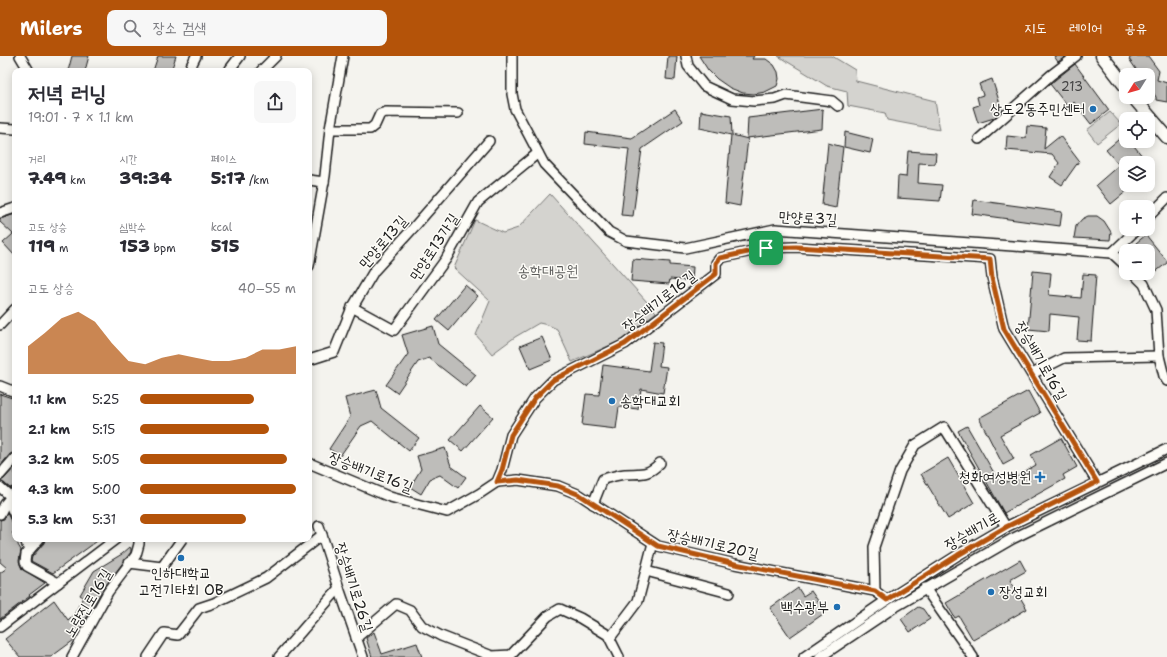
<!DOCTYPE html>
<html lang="ko">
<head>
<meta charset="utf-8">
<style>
	body { margin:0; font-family:"Shantell Sans","Poor Story",sans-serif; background:#f7f7f7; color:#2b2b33; height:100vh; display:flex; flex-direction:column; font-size:15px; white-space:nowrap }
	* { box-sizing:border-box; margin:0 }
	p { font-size:13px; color:#7c7c81 }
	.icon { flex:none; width:22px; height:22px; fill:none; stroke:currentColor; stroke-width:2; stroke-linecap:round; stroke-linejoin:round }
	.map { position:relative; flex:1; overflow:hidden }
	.sheet { position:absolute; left:12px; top:12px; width:300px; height:474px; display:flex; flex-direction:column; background:#fff; border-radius:8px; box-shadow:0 2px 10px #0003 }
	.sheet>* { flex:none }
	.needle { width:26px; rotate:233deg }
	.fabs { position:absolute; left:1119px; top:12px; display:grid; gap:8px }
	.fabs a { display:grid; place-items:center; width:36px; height:36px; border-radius:8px; background:#fff; box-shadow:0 2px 10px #0003; font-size:20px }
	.pin { position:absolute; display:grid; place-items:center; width:34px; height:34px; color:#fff; margin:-17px; border-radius:8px; box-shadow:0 2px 6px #0006 }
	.round { display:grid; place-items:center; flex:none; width:42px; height:42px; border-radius:8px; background:#f7f7f7 }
	.head { display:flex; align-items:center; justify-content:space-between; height:68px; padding:0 16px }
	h1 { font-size:22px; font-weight:800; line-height:30px }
	.figures { display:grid; grid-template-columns:repeat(3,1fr); gap:6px; height:68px; padding:4px 16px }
	.figures div { display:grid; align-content:center }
	.figures b { font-size:17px; font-weight:800 }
	.figures small { font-size:11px; font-weight:400 }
	.figures p { font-size:11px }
	.chart { height:112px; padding:8px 16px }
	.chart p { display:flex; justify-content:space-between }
	.chart svg { width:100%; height:72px; margin-top:4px; fill:#b45309; opacity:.7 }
	ul { padding:0 16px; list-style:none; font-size:13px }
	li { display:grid; grid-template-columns:64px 48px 1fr; align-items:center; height:30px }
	li i { height:10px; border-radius:5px; background:#b45309 }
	header { display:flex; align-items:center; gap:24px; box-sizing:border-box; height:56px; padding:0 20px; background:#b45309; color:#fff }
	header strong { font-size:19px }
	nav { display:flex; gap:22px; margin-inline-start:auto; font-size:14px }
	.search { width:280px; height:36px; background:#f7f7f7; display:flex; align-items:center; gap:10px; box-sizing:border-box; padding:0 14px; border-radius:8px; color:#7c7c81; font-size:15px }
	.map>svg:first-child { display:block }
	.green { fill:#d4d3cf; stroke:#787876 }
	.building { fill:#bebdba; stroke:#1c1c1c }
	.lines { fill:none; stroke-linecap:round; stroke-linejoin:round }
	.minor-casing { stroke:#1c1c1c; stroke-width:12 }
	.major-casing { stroke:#1c1c1c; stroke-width:15 }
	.minor { stroke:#fdfcf7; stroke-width:9 }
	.major { stroke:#fdfcf7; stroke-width:12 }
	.route-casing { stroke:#fff; stroke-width:8 }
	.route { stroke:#b45309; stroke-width:5 }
	.poi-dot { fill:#1f6fb2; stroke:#fdfcf7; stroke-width:1.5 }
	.labels { text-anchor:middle; stroke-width:3; stroke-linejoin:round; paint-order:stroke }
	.number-label { font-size:13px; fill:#444 }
	.poi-label { font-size:15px; fill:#1c1c1c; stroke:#fdfcf7; text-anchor:end }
	.street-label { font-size:15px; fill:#1c1c1c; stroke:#fdfcf7 }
	.park-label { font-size:15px; fill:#5c5c5b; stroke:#fdfcf7 }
</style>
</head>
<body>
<header>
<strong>Milers</strong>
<div class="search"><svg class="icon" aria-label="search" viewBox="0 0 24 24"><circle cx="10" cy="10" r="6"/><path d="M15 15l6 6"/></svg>장소 검색</div>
<nav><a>지도</a><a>레이어</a><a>공유</a></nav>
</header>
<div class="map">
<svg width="1167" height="601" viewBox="0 0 1167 601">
	<rect width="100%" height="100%" fill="#f4f3ee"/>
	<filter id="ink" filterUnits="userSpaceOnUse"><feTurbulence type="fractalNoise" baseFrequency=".025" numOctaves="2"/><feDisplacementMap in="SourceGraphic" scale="8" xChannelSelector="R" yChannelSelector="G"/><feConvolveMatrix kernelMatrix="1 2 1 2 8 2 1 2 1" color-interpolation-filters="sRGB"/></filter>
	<g filter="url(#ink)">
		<g class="green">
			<polygon points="778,0 832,0 855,14 856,25 935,45 940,74 887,64 885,57 848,50 847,35 827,30"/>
			<polygon points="1110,56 1121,68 1097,87 1087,74"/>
			<polygon points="550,138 656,256 622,284 572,306 557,273 548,269 539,267 515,281 492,298 476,279 490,245 454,212 475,164 503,177 518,172"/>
		</g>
		<g class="building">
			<polygon points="72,0 89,0 85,15 68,15"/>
			<polygon points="158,0 176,0 171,15 153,15"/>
			<polygon points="668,0 677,0 675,24 666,23"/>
			<polygon points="699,0 754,0 752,3 766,3 774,9 778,16 779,23 777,30 765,36 754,38 743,37 730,32 717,23 708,14"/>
			<polygon points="1054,0 1066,0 1058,6"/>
			<polygon points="1133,0 1148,0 1159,15 1157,24 1167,27 1167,46 1156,44 1156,41 1148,29 1148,19 1140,19 1129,3"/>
			<polygon points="1075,8 1109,54 1091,68 1074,46 1068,51 1050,28"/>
			<polygon points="992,23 1002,54 996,57 997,59 994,62 978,67 973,51 979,49 977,41 983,39 979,28"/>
			<polygon points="675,53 683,65 642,93 633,160 621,159 629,93 585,88 586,76 632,82"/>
			<polygon points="823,53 822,73 747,82 748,62"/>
			<polygon points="701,55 731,60 732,79 748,83 740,150 725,147 731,79 700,72"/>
			<polygon points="1027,70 1046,72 1044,93 1060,80 1079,105 1062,129 1050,121 1059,107 1052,98 1006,94 1007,80 1026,82"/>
			<polygon points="845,76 873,83 870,97 844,91"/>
			<polygon points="1124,79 1126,81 1126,85 1130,85 1148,107 1126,107 1126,129 1134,129 1111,148 1096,129 1119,109 1106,94"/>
			<polygon points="828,87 843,91 836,152 822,149"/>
			<polygon points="908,95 936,97 935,108 919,107 918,127 942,129 940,145 897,142 898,120 906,121"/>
			<polygon points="974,144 1062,156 1060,170 972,158"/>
			<polygon points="15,158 15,200 3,187 13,178 0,166 0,163"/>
			<polygon points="1088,160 1097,160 1104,165 1111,176 1110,184 1074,182 1076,170 1082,163"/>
			<polygon points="1146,179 1167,205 1167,207 1154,217 1148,210 1148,195 1137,195 1136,187"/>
			<polygon points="633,203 670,206 670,209 693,211 692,225 670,223 669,228 631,225"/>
			<polygon points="1033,215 1051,217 1049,239 1081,242 1083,218 1096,219 1091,285 1077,284 1079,261 1050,258 1049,275 1028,273"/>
			<polygon points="465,229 478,240 449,275 436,264"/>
			<polygon points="433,270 438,288 476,319 466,331 429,302 418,306 397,337 386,329 408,298 402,279"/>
			<polygon points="542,281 552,304 530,313 520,290"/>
			<polygon points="653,286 662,287 659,310 667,311 663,337 641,333 638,353 619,351 616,373 582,369 586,338 599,339 603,309 649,315"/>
			<polygon points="376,334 381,352 419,382 409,395 372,365 361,370 340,400 329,393 350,361 345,342"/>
			<polygon points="1028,335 1040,357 1000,379 1014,403 1003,409 979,362"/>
			<polygon points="0,338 15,343 15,370 12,374 15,377 15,396 10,398 0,410"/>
			<polygon points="480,350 493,361 463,395 450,384"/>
			<polygon points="967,370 1001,429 1036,409 1031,399 1061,382 1077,411 1063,419 1065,423 1004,457 958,375"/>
			<polygon points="445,392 451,410 466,421 458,432 440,419 430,423 421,438 410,431 421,413 417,400"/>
			<polygon points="948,402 974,447 948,463 921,418"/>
			<polygon points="15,411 15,430 10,432 0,425 4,423"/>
			<polygon points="7,457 11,465 15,466 15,474 12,477 15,480 15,483 18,483 18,489 21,494 19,505 22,513 45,527 29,539 30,540 0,563 0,517 7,512 0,506 0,464 4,463"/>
			<polygon points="45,483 100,483 53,517 31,505 32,501 44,487"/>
			<polygon points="130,491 131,493 131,496 103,533 74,584 51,601 20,601 5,583 54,544 68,564 75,557 83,541 80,539 94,515 122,498"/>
			<polygon points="1020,504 1026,515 1010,524 1027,553 973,584 959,560 955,562 946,547"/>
			<polygon points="798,532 803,540 811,535 826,556 790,581 770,552"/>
			<polygon points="918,551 923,553 930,563 910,576 901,563"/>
			<polygon points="374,576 382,598 417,587 422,601 372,601 366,582"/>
		</g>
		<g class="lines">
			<g class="minor-casing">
				<g id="minor">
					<polyline points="20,0 29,15"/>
					<polyline points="512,0 512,38 515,53 544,108 609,176 626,185 685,192 775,173 1112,197 1137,173"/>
					<polyline points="686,0 688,10 704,30 732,43 754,45 775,43 786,39 832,45 838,50"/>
					<polyline points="190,15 191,10 196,0"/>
					<polyline points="230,15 230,13 240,0"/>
					<polyline points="261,15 276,0"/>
					<polyline points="0,72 15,73"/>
					<polyline points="330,73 370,73 375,69 380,58 386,56 458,57"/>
					<polyline points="979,83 1051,19 1076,0"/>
					<polyline points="309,124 324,126"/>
					<polyline points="0,157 15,152"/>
					<polyline points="1148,161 1167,142"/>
					<polyline points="1112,197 1126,210"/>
					<polyline points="309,210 325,120 330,73 343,0"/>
					<polyline points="1133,217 1144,228 1156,254 1159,300 1164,320 1167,325"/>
					<polyline points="352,251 394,274 446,203 478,146 538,97"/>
					<polyline points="0,269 15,253"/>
					<polyline points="309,304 334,296 351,254 374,215 415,170 489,85"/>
					<polyline points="1032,318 1064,302 1159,300"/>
					<polyline points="0,330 15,336"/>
					<polyline points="309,407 390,441 447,456 479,438 497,426 502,414 511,379 535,342 553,324 625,288 716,218 716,207 720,202 766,192 796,191 990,203 992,221 1004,273 1097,426"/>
					<polyline points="0,419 15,402"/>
					<polyline points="497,426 518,424 558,430 580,439 658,490 735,508 875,535 887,544"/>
					<polyline points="0,431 11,441"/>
					<polyline points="11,441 11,451 15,460"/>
					<path d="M593 448 603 423C610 421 618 419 625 418 642 417 647 420 660 407"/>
					<polyline points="0,458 5,448 15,436"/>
					<polyline points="319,470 339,532 363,601"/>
					<polyline points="25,483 29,495"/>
					<polyline points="39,483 26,498 25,506 27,510 58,527"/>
					<polyline points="129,507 162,511 182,483"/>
					<polyline points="646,515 729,537"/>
					<polyline points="925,532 973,601"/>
					<polyline points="875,535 874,491 900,415 915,389 944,371 1006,471"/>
					<polyline points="0,571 116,483"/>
					<polyline points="356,582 396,548 410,554 422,570 441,580 492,600 511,599 548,560 560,553 580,562 608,579 619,601"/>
					<polyline points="610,582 638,545 653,487"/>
					<polyline points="72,601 108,536 136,499 139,488 139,483"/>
					<polyline points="148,601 164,577 178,579 199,552 214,547 266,522 322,479"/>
					<polyline points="279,601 339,532"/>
					<polyline points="804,601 887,544 958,499 1006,471 1167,393"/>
					<polyline points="820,601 893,552 1012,483 1167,407"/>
				</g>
			</g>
			<g class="major-casing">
				<g id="major">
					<polyline points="1102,0 1126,31"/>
					<polyline points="1133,41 1167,81"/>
				</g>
			</g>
			<use href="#minor" class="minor"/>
			<use href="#major" class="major"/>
		</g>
	</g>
	<g class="lines" filter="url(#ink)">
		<g class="route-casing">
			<polygon id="route" points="796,191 990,203 992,222 1004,273 1097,426 1006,471 958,499 887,544 875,535 735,508 658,490 580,439 558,430 518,424 497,426 502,414 511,379 535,342 553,324 625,288 716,218 716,207 720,202 766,192"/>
		</g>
		<use href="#route" class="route"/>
	</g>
	<g class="poi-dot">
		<circle cx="1093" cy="53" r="4"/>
		<circle cx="612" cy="345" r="4"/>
		<path d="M1038 415h4v4h4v4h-4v4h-4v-4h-4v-4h4z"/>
		<circle cx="181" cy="502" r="4"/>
		<circle cx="991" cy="536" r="4"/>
		<circle cx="837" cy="551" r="4"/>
	</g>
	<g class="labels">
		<g class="number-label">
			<text x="1072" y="35">213</text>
		</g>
		<g class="poi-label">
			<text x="1085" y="58">상도2동주민센터</text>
			<text x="620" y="350" text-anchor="start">송학대교회</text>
			<text x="1031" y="426">청화여성병원</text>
			<text x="181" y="522" text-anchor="middle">인하대학교<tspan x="181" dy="17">고전기타회 OB</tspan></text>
			<text x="999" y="541" text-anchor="start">장성교회</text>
			<text x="829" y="556">백수광부</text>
		</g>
		<g class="street-label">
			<text transform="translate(808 162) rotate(3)" y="5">만양로3길</text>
			<text transform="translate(383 186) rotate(-49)" y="5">만양로13길</text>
			<text transform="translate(434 191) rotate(-57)" y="5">만양로13가길</text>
			<text transform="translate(659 245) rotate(-38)" y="5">장승배기로16길</text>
			<text transform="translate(1041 305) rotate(60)" y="5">장승배기로16길</text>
			<text transform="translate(371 416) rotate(21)" y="5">장승배기로16길</text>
			<text transform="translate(972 475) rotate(-30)" y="5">장승배기로</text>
			<text transform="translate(713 488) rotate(13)" y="5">장승배기로20길</text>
			<text transform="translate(354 531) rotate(72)" y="5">장승배기로26길</text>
			<text transform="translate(88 547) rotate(-59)" y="5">노량진로16길</text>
		</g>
		<g class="park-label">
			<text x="548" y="220">송학대공원</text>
		</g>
	</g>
</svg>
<div class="fabs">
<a><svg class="needle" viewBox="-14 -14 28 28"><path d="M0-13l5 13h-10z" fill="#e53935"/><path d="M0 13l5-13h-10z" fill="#7c7c81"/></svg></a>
<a><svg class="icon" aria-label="locate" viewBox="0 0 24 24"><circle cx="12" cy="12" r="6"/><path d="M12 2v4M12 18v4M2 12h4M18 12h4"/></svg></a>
<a><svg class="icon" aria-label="layers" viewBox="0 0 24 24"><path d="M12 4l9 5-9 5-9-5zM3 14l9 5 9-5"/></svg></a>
<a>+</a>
<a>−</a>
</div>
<div class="pin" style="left:766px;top:192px;background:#1e9e55"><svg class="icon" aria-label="arrive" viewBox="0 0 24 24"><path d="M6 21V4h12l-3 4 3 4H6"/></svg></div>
<section class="sheet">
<div class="head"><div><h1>저녁 러닝</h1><p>19:01 · 7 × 1.1 km</p></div><a class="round"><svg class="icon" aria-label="share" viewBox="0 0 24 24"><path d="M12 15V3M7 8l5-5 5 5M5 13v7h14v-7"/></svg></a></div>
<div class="figures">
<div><p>거리</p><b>7.49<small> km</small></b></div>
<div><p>시간</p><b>39:34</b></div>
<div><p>페이스</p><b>5:17<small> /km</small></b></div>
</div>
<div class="figures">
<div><p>고도 상승</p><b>119<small> m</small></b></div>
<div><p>심박수</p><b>153<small> bpm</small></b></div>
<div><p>kcal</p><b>515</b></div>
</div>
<div class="chart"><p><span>고도 상승</span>40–55 m</p>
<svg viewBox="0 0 160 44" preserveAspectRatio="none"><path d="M0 44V27L10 19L20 10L30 6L40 12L50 25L60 36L70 38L80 34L90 32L100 34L110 36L120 36L130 34L140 29L150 29L160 27V44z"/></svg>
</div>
<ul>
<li><b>1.1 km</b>5:25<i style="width:73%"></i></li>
<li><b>2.1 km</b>5:15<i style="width:83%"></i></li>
<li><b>3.2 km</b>5:05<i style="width:94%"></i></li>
<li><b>4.3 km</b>5:00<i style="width:100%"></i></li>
<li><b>5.3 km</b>5:31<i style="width:68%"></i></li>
</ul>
</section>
</div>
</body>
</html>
